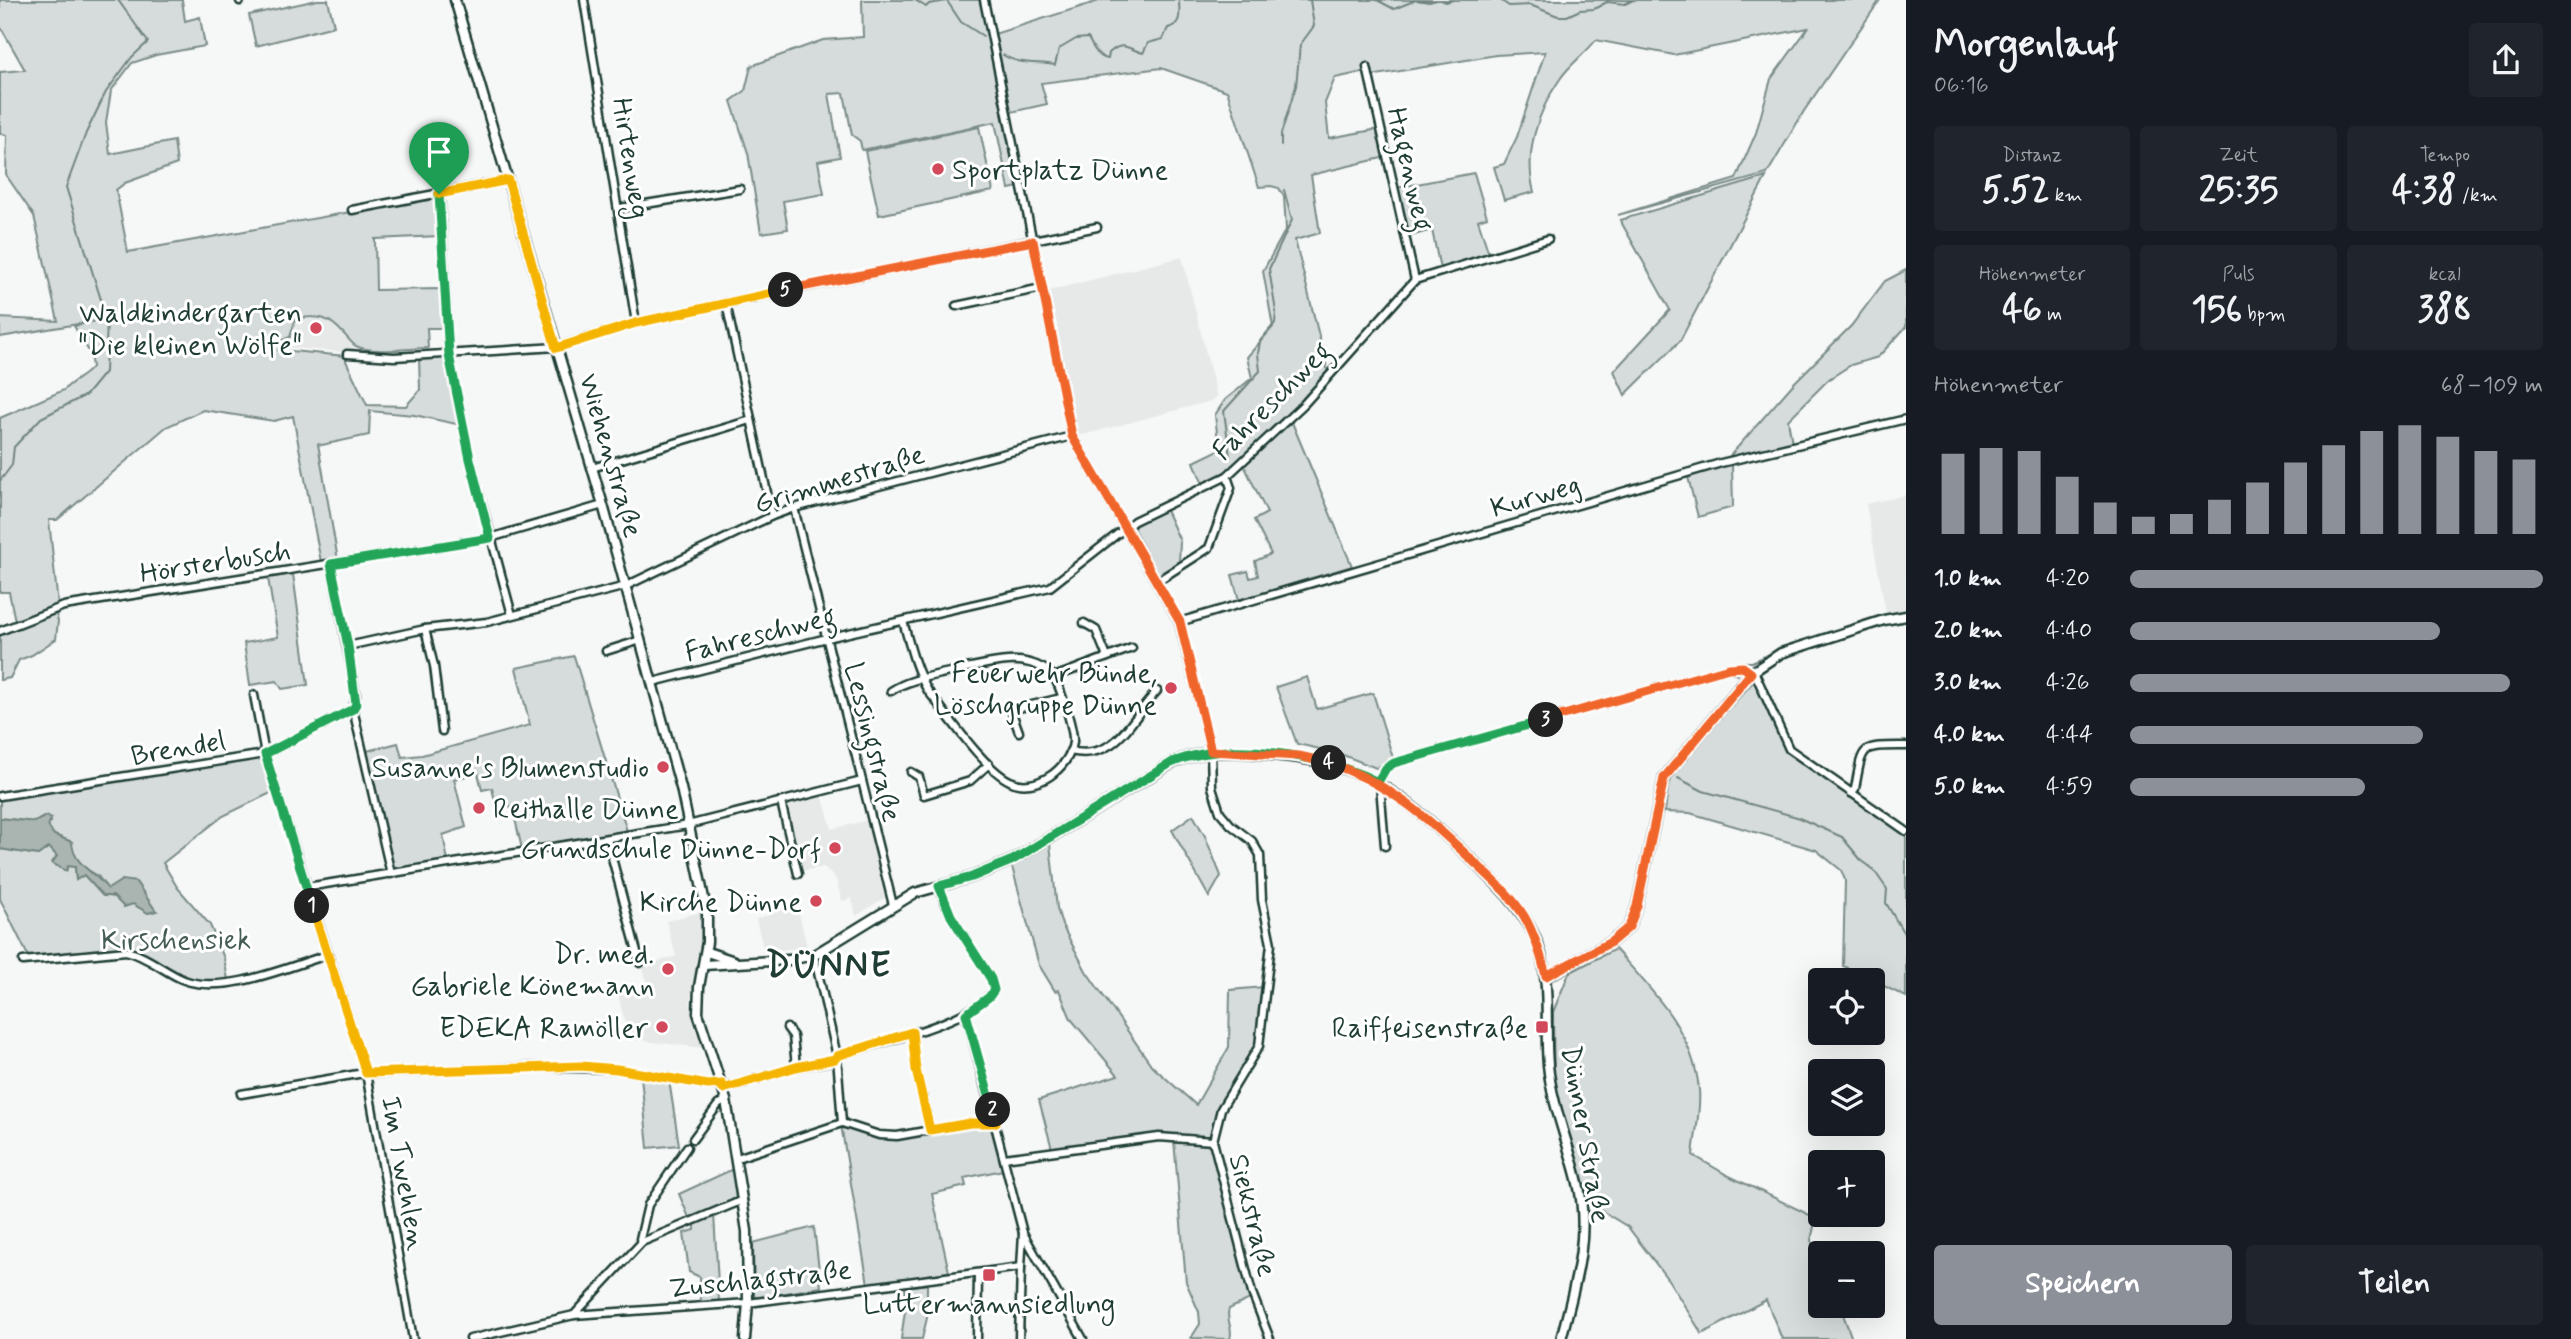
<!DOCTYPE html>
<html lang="de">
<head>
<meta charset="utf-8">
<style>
	body { margin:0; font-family:Mynerve,sans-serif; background:#20242c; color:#f1f3f6; height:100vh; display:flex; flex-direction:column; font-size:26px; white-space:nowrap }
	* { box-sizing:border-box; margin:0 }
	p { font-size:23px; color:#9ea1a6 }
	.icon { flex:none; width:38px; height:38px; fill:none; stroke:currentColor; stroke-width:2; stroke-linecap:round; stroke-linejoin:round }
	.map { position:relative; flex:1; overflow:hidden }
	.panel { display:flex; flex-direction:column; background:#171b24; width:665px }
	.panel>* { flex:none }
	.fabs { position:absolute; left:1808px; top:968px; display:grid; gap:14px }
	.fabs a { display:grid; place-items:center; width:77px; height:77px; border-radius:7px; background:#171b24; box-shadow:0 7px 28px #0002; font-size:35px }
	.pin { position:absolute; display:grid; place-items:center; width:60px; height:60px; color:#fff; margin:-72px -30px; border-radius:50% 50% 50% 0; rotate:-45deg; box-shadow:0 0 7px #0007 }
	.pin .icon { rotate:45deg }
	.km { position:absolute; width:35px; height:35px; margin:-18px; border-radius:50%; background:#222; color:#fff; font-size:19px; line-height:35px; text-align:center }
	.round { display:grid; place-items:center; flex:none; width:74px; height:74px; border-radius:7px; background:#20242c }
	.overview { display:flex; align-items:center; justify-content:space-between; height:119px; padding:0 28px }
	h1 { font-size:38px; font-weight:700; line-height:52px }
	.figures { display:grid; grid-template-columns:repeat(3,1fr); gap:10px; height:119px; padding:7px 28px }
	.figures div { display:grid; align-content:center; border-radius:7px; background:#20242c; text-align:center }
	.figures b { font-size:35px; font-weight:700 }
	.figures small { font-size:19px; font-weight:400 }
	.figures p { font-size:19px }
	.chart { height:196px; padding:14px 28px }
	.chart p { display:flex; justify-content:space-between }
	.chart svg { width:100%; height:126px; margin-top:7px; stroke:#8c9099; stroke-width:6 }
	.action { display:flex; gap:14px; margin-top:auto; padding:14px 28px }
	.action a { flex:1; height:80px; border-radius:7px; background:#8c9099; color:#fff; font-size:28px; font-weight:700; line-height:80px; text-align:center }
	.action a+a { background:#20242c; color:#f1f3f6 }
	ul { padding:0 28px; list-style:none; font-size:23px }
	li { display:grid; grid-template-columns:112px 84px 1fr; align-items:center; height:52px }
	li i { height:18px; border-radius:9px; background:#8c9099 }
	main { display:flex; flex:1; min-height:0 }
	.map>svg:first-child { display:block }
	.built { fill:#e6e9e8 }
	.green { fill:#d6dcdb; stroke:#7a8c88; stroke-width:2 }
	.water { fill:#aab5b1; stroke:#72857f; stroke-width:2 }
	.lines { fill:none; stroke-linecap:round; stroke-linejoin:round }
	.stream { stroke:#72857f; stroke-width:2 }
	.minor-casing { stroke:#1f3d34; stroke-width:11 }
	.tertiary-casing { stroke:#1f3d34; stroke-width:13 }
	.minor { stroke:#fff; stroke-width:6 }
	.tertiary { stroke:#fff; stroke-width:8 }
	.split-1-casing { stroke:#fff; stroke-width:14 }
	.split-2-casing { stroke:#fff; stroke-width:14 }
	.split-3-casing { stroke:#fff; stroke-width:14 }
	.split-4-casing { stroke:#fff; stroke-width:14 }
	.split-5-casing { stroke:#fff; stroke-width:14 }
	.split-6-casing { stroke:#fff; stroke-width:14 }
	.split-1 { stroke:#22a559; stroke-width:9 }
	.split-2 { stroke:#f5b400; stroke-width:9 }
	.split-3 { stroke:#22a559; stroke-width:9 }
	.split-4 { stroke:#f0652b; stroke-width:9 }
	.split-5 { stroke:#f0652b; stroke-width:9 }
	.split-6 { stroke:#f5b400; stroke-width:9 }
	.poi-dot { fill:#d1495b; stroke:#fff; stroke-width:2.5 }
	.labels { text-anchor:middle; stroke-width:6; stroke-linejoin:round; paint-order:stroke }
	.street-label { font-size:28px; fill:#1f3d34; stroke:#fff }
	.poi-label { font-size:28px; fill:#1f3d34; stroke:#fff; text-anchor:end }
	.park-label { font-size:28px; fill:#445d55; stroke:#fff }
	.district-label { font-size:35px; font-weight:bold; letter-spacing:2px; fill:#1f3d34; stroke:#fff }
</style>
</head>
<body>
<main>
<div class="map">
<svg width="1906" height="1339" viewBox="0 0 1906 1339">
	<rect width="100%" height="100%" fill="#f6f7f7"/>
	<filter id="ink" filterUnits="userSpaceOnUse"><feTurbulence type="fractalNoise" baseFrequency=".0143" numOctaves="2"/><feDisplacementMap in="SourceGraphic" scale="14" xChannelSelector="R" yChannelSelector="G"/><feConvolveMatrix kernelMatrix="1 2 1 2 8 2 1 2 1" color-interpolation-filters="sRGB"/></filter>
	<g filter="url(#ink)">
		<g class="built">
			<polygon points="1182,257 1217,397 1211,401 1079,436 1048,291"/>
			<polygon points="296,317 310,319 320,317 331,320 355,346 355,353 283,347 283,340 290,337"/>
			<polygon points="1906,495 1906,609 1886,613 1866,504"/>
			<polygon points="822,795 832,829 868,820 887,896 856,916 852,898 842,901 836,879 824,867 801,871 784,804"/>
			<polygon points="797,905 807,947 764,952 756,919"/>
			<polygon points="701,912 701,944 690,1003 694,1026 703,1048 629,1039 618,994 648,986 642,966 676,956 666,921"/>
		</g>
		<g class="green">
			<path d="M0 0H182L185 21 200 17 205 46 156 55 132 63 111 91 106 122 110 154 174 141 177 164 125 183 116 190 128 252 434 197 438 201 439 236 375 239 376 290 442 289V328H427L428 348C410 348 371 354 356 346 352 344 347 337 344 334 328 316 320 316 296 318L290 337 283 340V347L279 350 346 356V361L367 405 406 406 420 390 419 358H444L448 360 461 425 414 415 370 411 369 435 322 445 318 444 338 560 321 562 293 416 274 421 203 410 166 427 57 520H49L58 605 15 621 9 592H0V418L64 390C72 380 85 377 92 367L90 353 74 326 96 321 0 337V318L58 321 34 216 6 175 7 135 0 134V72L25 70 0 26Z"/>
			<polygon points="317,0 328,0 334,26 256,46 249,15"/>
			<path d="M862 0H980L988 36 1102 0H1880L1804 111 1767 174 1618 215 1736 179 1756 133 1771 79 1808 28 1674 55 1596 40C1585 54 1569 65 1560 79 1537 112 1524 154 1534 192L1504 200 1494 167 1504 164 1517 137 1545 52 1496 55 1371 76 1368 71 1335 78 1325 103 1329 138 1379 129 1386 157 1311 175 1320 233 1295 240 1328 372C1291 413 1251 458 1204 487L1194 462 1219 450 1215 415 1225 400 1252 378 1247 357 1273 327 1263 271 1286 229 1284 197 1279 188 1271 186 1259 187 1227 91 1161 68 1041 83 1047 104 1002 114 1018 187 1009 189 995 122 862 150 860 141 852 135 844 93 829 94 840 157 818 161 824 194 783 201 788 229 761 233 748 153 731 101 745 91 751 66 823 40 863 37Z"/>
			<polygon points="979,127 993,191 879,215 865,151"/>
			<polygon points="1474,173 1487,217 1478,220 1489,254 1440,269 1432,230 1407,237 1396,188"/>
			<polygon points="1766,177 1680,341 1625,395 1614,371 1670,310 1620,220"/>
			<polygon points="1906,270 1906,327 1878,357 1851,365 1829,379 1788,420 1792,443 1728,458 1794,383 1851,326 1885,281"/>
			<polygon points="1291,420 1352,566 1239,600 1232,575 1248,571 1250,578 1258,576 1255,561 1271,554 1254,520 1267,513 1244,465"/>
			<polygon points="1732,464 1733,507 1698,517 1688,477"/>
			<polygon points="1165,508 1180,541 1179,563 1159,576 1134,530 1135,525"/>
			<polygon points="293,574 308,685 282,689 277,681 250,685 244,643 278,637 268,578"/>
			<polygon points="55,611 58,621 56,639 32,655 19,660 10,678 0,680 0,634"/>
			<polygon points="574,656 627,831 522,849 512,806 497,809 492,788 482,790 478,773 454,779 466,827 443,835 448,861 398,869 394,868 363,752 398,743 402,757 422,755 530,725 516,668"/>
			<polygon points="1307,677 1317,709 1373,693 1393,758 1376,768 1338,753 1297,744 1276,687"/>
			<polygon points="1753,682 1757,684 1781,741 1788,751 1906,834 1906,997 1843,966 1845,880 1841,870 1816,850 1690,813 1665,812 1668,788 1676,766"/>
			<path d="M258 758 263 761 273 792 223 816 163 863 177 887 210 925 224 958 229 985H200L125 953 31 962 0 899V849L38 855 49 847 57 856 52 863 66 871 68 866 75 867 76 880 84 875 103 896C120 896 134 904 148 913L156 911 108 890 98 876 83 867 72 853V842L54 835 48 826 51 819 46 816 35 822 0 818V799Z"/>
			<polygon points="1193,815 1205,836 1221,876 1209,897 1172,830"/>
			<polygon points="1050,844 1057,908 1062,925 1086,971 1152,1066 1196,1105 1229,1047 1230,990 1264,987 1257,1045 1217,1108 1211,1135 1206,1137 1158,1133 1052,1149 1039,1100 1118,1075 1071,1019 1059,990 1055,991 1039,965 1012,867"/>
			<path d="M1615 949C1652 990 1694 1032 1699 1090 1701 1110 1695 1134 1693 1155L1727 1175 1816 1218 1811 1240 1820 1270V1306H1840L1852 1339H1782L1766 1300 1702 1334 1669 1281 1628 1227 1594 1206 1582 1184 1554 1092 1553 1012 1569 973Z"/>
			<polygon points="641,1076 669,1080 679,1145 648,1148"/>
			<polygon points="841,1125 878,1136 971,1125 994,1125 1003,1170 964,1178 966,1186 932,1194 949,1272 868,1284"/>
			<path d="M1174 1140 1210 1144 1250 1299 1229 1309C1225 1320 1234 1328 1230 1339L1191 1338 1200 1324 1199 1312 1186 1282Z"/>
			<polygon points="733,1169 736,1198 690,1220 679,1194"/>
			<polygon points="714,1214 719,1301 701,1303 700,1277 689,1272 684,1233 695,1230 695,1222"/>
			<polygon points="814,1227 821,1287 757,1298 754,1296 753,1243"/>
			<polygon points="927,1284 927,1318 922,1339 901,1339 906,1304 905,1287"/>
		</g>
		<path class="water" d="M46 816 51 819 48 826 54 835 72 842C73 865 95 872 108 889L122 880 136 882 156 911 148 913 133 904 124 907 113 896H103L84 875 76 880 75 867 68 866 66 871 52 863 57 856 49 847 38 855 0 849V818L35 822Z"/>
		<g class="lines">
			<g class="stream">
				<polyline points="915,0 926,7 929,4 947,1 961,22 983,36"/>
				<polyline points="1377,0 1394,9 1416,0 1429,2 1437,0"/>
				<polyline points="1441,0 1446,2 1453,0"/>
				<polyline points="1500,0 1509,6 1530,5 1558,16 1567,16 1580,10 1594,9 1607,2 1625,4 1633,0"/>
				<path d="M1003 55C1019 65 1036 62 1055 65L1059 49 1076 39 1088 38C1093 47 1097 57 1108 59L1109 53C1123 40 1128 49 1143 53L1148 43 1163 39 1168 28C1183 24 1179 12 1179 0"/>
				<polyline points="1281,146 1281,134 1296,86 1300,45 1314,26 1310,0"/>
				<polyline points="106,316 66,187 86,133 106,92 132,57 148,42 118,0"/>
				<polyline points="1230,457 1224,411 1260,371 1258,354 1260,341 1275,323 1276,312 1269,269 1292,220 1284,190"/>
				<polyline points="0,481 12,465 14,447 41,418 86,395 105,372 107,319"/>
				<polyline points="1794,645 1875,619"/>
				<polyline points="1740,662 1752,662 1779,650"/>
				<polyline points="1545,716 1732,664"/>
				<polyline points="1562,719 1731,672 1738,675"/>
				<polyline points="1480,742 1537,726"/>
				<polyline points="1394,758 1536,719"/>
				<polyline points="1678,778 1703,791 1797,817 1842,837 1861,860 1873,869 1887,889 1886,903 1906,937"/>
			</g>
			<g class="minor-casing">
				<g id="minor">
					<polyline points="240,0 240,1"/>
					<polyline points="584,0 636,323"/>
					<polyline points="984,0 1072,436 1179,622 1211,751 1212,787 1220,812 1231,825 1252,841 1260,855 1262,900 1271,944 1259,1046 1221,1109 1213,1141 1252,1293 1270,1339"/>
					<polyline points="1367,67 1415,280"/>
					<polyline points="440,194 449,355 470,459 512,615"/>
					<polyline points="620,208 740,189"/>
					<polyline points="352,210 508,180"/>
					<polyline points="726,303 772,516"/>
					<polyline points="956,306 1042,288"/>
					<polyline points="347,354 394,357 557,347 636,323 726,303 1097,227"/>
					<polyline points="592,468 751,420"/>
					<polyline points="794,508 893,905"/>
					<polyline points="1156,582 1209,548 1231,488 1227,476"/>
					<polyline points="1179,622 1721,463 1906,419"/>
					<polyline points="1084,623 1096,630 1107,657"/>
					<polyline points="425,629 434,666 442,731"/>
					<polyline points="0,631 64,606 490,538 603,505"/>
					<polyline points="348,646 425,629 487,622 626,586 772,516 794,508 1072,436"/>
					<polyline points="606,651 641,640"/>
					<polyline points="1754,671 1789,749 1906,831"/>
					<polyline points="1054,677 1132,648"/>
					<polyline points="653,682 827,638 1050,587 1134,521 1227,476 1304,404 1415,280 1548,239"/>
					<path d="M891 691C910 678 940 675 962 669 983 665 1009 657 1030 663 1038 665 1048 670 1053 676 1060 685 1074 730 1073 742 1070 768 1035 794 1010 781 984 769 947 714 928 691 915 669 910 646 903 621"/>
					<polyline points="254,695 265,754 366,1073 413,1339"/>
					<polyline points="353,709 391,874"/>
					<polyline points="1019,732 1011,710 1061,698"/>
					<path d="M1070 751C1117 762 1131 718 1157 691"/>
					<polyline points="911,772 919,777 924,795 970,781 989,764"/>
					<polyline points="1378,782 1386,768 1394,763 1729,668 1743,668 1751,673"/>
					<polyline points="1380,785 1385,846"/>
					<path d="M1851 793 1855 789C1863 744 1860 746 1906 746"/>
					<polyline points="0,796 265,754 353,709 356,695 331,564"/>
					<polyline points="781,802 798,874"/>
					<polyline points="607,839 640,963"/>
					<polyline points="307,887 688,825 862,781"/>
					<polyline points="814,955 837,1056 842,1123"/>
					<path d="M23 961 126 951C148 956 164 972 184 980 224 995 288 967 327 955"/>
					<polyline points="966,1014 1023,1233 1083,1339"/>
					<polyline points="787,1028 793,1036 796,1067"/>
					<polyline points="912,1032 916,1070 930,1130"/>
					<path d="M837 1056C877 1043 971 1023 994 990L991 979 951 916 938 886"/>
					<polyline points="723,1089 796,1067 836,1060"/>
					<polyline points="241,1094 358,1074 530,1067 617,1069 708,1085 722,1085"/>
					<polyline points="842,1123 879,1135 897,1136 970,1123 996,1123"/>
					<polyline points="693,1139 718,1105 726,1100"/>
					<polyline points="737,1158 842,1123"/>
					<polyline points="1004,1158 1159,1137 1213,1141"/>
					<polyline points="642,1242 640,1239 648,1205 687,1147"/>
					<polyline points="574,1315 642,1242 743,1200"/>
					<polyline points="470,1339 574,1315 748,1303 1021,1267 1023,1233"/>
					<polyline points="977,1339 978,1274"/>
					<polyline points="1019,1339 1021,1267"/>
				</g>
			</g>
			<g class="tertiary-casing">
				<g id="tertiary">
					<polyline points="455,0 603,505 681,788 707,913 707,942 699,987 698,1013 726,1100 747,1231 748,1303 745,1339"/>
					<polyline points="707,952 734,961"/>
					<path d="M704 965 789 960 814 955 915 893 972 877 1013 860 1172 763C1203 749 1226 752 1259 754 1362 760 1398 790 1470 858 1495 882 1519 904 1534 935 1553 977 1544 1022 1548 1065 1552 1106 1569 1144 1578 1183 1591 1236 1574 1288 1561 1339"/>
					<polyline points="1546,977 1611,942 1629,927 1637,906 1664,778 1751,673 1781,653 1884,620 1906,616"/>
				</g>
			</g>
			<use href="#minor" class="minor"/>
			<use href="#tertiary" class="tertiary"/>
		</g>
	</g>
	<g class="lines" filter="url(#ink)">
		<g class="split-1-casing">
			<polyline id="split-1" points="312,906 265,754 353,709 356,704 348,646 331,564 490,538 470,459 449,355 439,194"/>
		</g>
		<g class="split-2-casing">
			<polyline id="split-2" points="312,906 366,1073 581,1066 617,1069 708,1085 722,1084 723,1089 796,1067 835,1059 837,1056 912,1032 916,1070 930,1130 970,1123 996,1123 993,1110"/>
		</g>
		<g class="split-3-casing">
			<path id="split-3" d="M993 1110 966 1014 989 997 994 990 991 979 951 916 939 886 972 877 1013 860 1171 763C1229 738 1323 755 1378 782L1386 768 1394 763 1546 720"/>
		</g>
		<g class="split-4-casing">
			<path id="split-4" d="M1329 763C1388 782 1429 819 1473 861 1491 878 1511 895 1524 916 1535 935 1541 955 1546 976L1611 942 1629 927 1637 906 1664 778 1751 673 1743 667 1729 668 1546 720"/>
		</g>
		<g class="split-5-casing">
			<polyline id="split-5" points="786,290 1033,241 1072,436 1180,622 1211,751 1299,756 1329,763"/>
		</g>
		<g class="split-6-casing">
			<polyline id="split-6" points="439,194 508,180 556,348 636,323 786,290"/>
		</g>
		<use href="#split-1" class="split-1"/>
		<use href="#split-2" class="split-2"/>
		<use href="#split-3" class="split-3"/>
		<use href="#split-4" class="split-4"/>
		<use href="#split-5" class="split-5"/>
		<use href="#split-6" class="split-6"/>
	</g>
	<g class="poi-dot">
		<circle cx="938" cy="169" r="7"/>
		<circle cx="316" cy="328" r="7"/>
		<circle cx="1171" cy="688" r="7"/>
		<circle cx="663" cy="767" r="7"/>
		<circle cx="479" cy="808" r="7"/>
		<circle cx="835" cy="848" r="7"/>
		<circle cx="816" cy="901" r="7"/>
		<circle cx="668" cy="969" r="7"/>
		<circle cx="662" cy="1027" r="7"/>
		<rect x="1535" y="1020" width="14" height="14" rx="3.5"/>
		<rect x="982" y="1268" width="14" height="14" rx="3.5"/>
	</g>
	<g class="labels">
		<g class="street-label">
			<text transform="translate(632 158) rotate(81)" y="10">Hirtenweg</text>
			<text transform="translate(1411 169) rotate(77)" y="10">Hagenweg</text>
			<text transform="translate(1271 400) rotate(-45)" y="10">Fahreschweg</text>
			<text transform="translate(612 455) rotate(74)" y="10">Wiehenstraße</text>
			<text transform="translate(839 478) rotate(-17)" y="10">Grimmestraße</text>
			<text transform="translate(1535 495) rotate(-16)" y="10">Kurweg</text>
			<text transform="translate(215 561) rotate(-9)" y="10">Hörsterbusch</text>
			<text transform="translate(760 633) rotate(-14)" y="10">Fahreschweg</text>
			<text transform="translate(874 742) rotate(76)" y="10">Lessingstraße</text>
			<text transform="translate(178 747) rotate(-10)" y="10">Brendel</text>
			<text transform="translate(1587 1134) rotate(80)" y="10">Dünner Straße</text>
			<text transform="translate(405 1173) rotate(80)" y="10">Im Twehlen</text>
			<text transform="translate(1254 1215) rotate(76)" y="10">Siekstraße</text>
			<text transform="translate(760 1278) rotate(-6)" y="10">Zuschlagstraße</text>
		</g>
		<g class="poi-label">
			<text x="952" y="179" text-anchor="start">Sportplatz Dünne</text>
			<text x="302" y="322">Waldkindergarten<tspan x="302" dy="32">"Die kleinen Wölfe"</tspan></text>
			<text x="1157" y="682">Feuerwehr Bünde,<tspan x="1157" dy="32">Löschgruppe Dünne</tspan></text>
			<text x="649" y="777">Susanne's Blumenstudio</text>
			<text x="493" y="818" text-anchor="start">Reithalle Dünne</text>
			<text x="821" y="858">Grundschule Dünne-Dorf</text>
			<text x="802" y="911">Kirche Dünne</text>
			<text x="654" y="963">Dr. med.<tspan x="654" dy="32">Gabriele Könemann</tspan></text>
			<text x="648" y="1037">EDEKA Ramöller</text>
			<text x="1528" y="1037">Raiffeisenstraße</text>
			<text x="989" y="1313" text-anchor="middle">Luttermannsiedlung</text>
		</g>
		<g class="park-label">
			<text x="176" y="949">Kirschensiek</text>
		</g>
		<g class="district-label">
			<text x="829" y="976">DÜNNE</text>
		</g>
	</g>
</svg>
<div class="fabs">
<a><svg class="icon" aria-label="locate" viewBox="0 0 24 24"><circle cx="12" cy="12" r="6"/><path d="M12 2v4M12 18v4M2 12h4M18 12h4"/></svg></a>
<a><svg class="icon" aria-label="layers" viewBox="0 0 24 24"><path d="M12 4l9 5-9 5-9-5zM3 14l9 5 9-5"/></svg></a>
<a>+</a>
<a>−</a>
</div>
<div class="pin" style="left:439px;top:194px;background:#1e9e55"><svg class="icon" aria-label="arrive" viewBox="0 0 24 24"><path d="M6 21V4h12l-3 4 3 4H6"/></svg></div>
<b class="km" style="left:312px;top:906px">1</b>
<b class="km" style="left:993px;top:1110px">2</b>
<b class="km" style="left:1546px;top:720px">3</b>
<b class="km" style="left:1329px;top:763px">4</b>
<b class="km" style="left:786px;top:290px">5</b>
</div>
<section class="panel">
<div class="overview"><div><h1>Morgenlauf</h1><p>06:16</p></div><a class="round"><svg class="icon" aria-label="share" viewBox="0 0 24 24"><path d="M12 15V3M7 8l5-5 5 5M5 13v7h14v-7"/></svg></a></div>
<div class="figures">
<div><p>Distanz</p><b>5.52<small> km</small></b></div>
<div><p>Zeit</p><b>25:35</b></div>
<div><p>Tempo</p><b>4:38<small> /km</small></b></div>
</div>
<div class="figures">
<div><p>Höhenmeter</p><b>46<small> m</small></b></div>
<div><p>Puls</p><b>156<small> bpm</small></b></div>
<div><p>kcal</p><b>388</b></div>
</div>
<div class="chart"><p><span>Höhenmeter</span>68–109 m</p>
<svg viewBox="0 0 160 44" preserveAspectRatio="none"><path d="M5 44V16M15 44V14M25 44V15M35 44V24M45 44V33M55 44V38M65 44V37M75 44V32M85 44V26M95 44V19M105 44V13M115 44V8M125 44V6M135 44V10M145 44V15M155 44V18"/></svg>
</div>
<ul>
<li><b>1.0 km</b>4:20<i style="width:100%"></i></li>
<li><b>2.0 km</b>4:40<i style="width:75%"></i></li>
<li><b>3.0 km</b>4:26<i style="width:92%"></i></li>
<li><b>4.0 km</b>4:44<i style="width:71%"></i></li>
<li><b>5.0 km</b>4:59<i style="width:57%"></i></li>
</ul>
<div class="action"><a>Speichern</a><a>Teilen</a></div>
</section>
</main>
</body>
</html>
